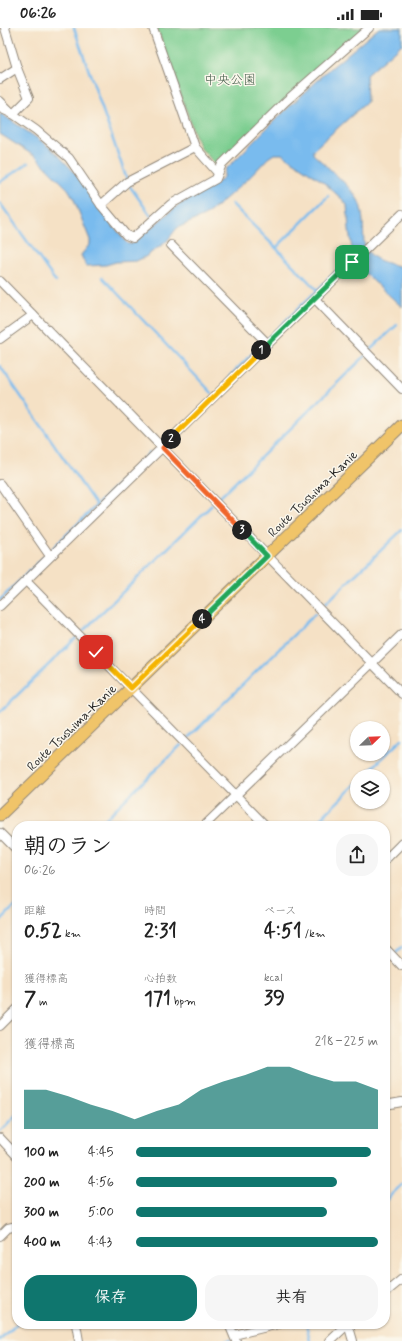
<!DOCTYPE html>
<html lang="ja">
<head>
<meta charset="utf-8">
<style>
	body { margin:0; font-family:Mynerve,"Klee One",sans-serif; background:#f6f6f6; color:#222; height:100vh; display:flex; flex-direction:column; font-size:15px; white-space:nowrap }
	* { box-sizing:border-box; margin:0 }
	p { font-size:13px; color:#767676 }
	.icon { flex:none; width:22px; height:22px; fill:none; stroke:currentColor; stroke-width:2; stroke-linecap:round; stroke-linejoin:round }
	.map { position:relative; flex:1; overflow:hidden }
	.side { position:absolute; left:12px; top:793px; width:378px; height:508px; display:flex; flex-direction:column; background:#fff; border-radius:16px; box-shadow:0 1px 3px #0004 }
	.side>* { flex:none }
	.needle { width:26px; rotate:67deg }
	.buttons { position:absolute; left:350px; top:693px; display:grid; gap:8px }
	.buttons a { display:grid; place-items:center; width:40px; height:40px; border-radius:50%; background:#fff; box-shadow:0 1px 3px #0004; font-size:20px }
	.pin { position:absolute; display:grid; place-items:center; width:34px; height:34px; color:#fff; margin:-17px; border-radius:8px; box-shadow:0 2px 6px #0006 }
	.km { position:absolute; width:20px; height:20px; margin:-10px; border-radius:50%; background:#222; color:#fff; font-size:11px; line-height:20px; text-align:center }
	.round { display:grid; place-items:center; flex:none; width:42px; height:42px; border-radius:16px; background:#f6f6f6 }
	.headline { display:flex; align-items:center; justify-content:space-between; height:68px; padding:0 12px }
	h1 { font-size:22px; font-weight:800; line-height:30px }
	.figures { display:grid; grid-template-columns:repeat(3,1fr); gap:6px; height:68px; padding:4px 12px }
	.figures div { display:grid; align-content:center }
	.figures b { font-size:20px; font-weight:800 }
	.figures small { font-size:11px; font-weight:400 }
	.figures p { font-size:11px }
	.chart { height:112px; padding:8px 12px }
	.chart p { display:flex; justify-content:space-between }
	.chart svg { width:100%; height:72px; margin-top:4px; fill:#0f766e; opacity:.7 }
	.action { display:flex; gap:8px; margin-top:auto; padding:8px 12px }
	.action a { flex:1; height:46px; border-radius:16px; background:#0f766e; color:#fff; font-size:16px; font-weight:800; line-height:46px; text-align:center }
	.action a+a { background:#f6f6f6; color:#222 }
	ul { padding:0 12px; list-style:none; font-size:13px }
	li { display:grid; grid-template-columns:64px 48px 1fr; align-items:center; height:30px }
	li i { height:10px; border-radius:5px; background:#0f766e }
	.status { display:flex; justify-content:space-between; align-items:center; height:28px; padding:0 20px; background:#fff; direction:ltr }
	.status svg { height:11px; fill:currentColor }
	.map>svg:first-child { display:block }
	.green { fill:#7cce90; stroke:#547c5e }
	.water { fill:#79bbee; stroke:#52738c }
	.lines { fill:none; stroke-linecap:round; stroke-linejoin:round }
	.stream { stroke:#79bbee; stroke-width:2.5 }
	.minor-casing { stroke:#908678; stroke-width:10 }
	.major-casing { stroke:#908678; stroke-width:13 }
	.minor { stroke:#fff; stroke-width:8 }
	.major { stroke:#f0c469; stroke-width:11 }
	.split-1-casing { stroke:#fff; stroke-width:8 }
	.split-2-casing { stroke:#fff; stroke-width:8 }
	.split-3-casing { stroke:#fff; stroke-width:8 }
	.split-4-casing { stroke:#fff; stroke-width:8 }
	.split-5-casing { stroke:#fff; stroke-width:8 }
	.split-1 { stroke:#22a559; stroke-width:5 }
	.split-2 { stroke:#f5b400; stroke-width:5 }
	.split-3 { stroke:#f0652b; stroke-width:5 }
	.split-4 { stroke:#22a559; stroke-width:5 }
	.split-5 { stroke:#f5b400; stroke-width:5 }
	.labels { text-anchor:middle; stroke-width:3; stroke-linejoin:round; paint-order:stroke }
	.park-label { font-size:13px; fill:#435c49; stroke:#fbf7ec }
	.street-label { font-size:13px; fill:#2b2b2b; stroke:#fbf7ec }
</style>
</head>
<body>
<div class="status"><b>06:26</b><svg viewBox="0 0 49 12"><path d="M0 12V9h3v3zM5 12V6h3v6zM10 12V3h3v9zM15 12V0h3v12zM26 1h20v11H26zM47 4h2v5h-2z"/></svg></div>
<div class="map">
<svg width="402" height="1313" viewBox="0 0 402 1313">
	<rect width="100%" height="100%" fill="#fbf7ec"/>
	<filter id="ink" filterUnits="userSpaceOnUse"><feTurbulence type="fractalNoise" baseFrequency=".025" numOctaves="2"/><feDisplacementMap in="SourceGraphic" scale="8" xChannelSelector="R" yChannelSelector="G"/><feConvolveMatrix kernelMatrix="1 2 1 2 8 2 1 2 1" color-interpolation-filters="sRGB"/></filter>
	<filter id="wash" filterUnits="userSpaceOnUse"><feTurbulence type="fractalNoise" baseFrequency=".012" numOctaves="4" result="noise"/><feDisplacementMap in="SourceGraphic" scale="16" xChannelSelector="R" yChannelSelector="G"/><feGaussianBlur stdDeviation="0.9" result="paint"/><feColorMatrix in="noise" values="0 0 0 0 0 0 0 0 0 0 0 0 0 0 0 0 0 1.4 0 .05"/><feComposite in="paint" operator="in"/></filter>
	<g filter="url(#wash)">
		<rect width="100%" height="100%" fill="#f5e1c5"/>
		<polygon class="green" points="157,0 364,0 219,136 215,136 199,118"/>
		<path class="water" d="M379 0H402V16L366 47 367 74 313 122V126C325 137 353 160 359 174 364 186 363 202 364 215 368 232 387 235 402 239V279L357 238 353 227 349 202 347 177 343 172 322 153 282 126H274L268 130 250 149 216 179 204 188 177 200 166 214 145 229 136 233 116 234 106 237 86 238 81 227 90 216V212L73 169 68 161 36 129 0 106V85L44 115 58 127 75 145 125 213 128 216H132L177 178 216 156 224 149 226 141 273 94 331 40Z"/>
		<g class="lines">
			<g class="stream">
				<polyline points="74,0 127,152"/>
				<polyline points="0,154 28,135"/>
				<polyline points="129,157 151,188"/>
				<polyline points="0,175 56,254"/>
				<polyline points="232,176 276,220 317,262"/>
				<polyline points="276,220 328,168"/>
				<polyline points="102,249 212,365"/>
				<polyline points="267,311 343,237"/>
				<polyline points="370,322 397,297"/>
				<polyline points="0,338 96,477"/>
				<polyline points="228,350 263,315"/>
				<polyline points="218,471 365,328"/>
				<polyline points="0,572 150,425"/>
				<polyline points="325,576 402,502"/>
				<polyline points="83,603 212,477"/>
				<polyline points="0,684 76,610"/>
				<polyline points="187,711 315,586"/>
				<polyline points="364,748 402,711"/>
				<polyline points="98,798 181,717"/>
				<polyline points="313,798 357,755"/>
				<polyline points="0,893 17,876"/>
				<polyline points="396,925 402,919"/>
				<polyline points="385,935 390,931"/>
				<polyline points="0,1103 17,1086"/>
				<polyline points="385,1173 402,1156"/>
				<polyline points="306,1296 310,1313"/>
				<polyline points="0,1312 17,1296"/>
				<polyline points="226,1313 230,1312"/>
			</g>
		</g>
	</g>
	<g filter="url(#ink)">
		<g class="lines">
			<g class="minor-casing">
				<g id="minor">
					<polyline points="153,0 195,119 218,145"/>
					<polyline points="0,51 17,40"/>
					<polyline points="0,73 13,86 29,70 17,40 5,0"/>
					<polyline points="0,80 13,86 36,102 69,130 101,177 127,154 195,119"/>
					<polyline points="101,177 126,207 133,210 171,176 216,151 222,136 286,73 369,0"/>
					<polyline points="171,217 268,316"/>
					<polyline points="0,253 402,666"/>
					<polyline points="315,271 402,361"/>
					<polyline points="0,311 33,287"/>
					<polyline points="0,456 50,528"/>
					<polyline points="26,553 266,798"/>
					<polyline points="0,578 268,316 402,186"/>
					<polyline points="204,798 402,606"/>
					<polyline points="0,805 17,822"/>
					<polyline points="385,832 402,815"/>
					<polyline points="385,920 402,938"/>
					<polyline points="0,998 17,981"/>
					<polyline points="385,1077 402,1074"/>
					<polyline points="0,1110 17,1128"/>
					<polyline points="0,1208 8,1200 17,1198"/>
					<polyline points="385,1265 402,1251"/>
					<polyline points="76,1296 79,1313"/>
					<polyline points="229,1296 236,1313"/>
					<polyline points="348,1296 353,1313"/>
					<polyline points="234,1307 279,1296"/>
					<polyline points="330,1313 348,1296"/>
				</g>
			</g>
			<g class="major-casing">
				<polyline id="major" points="0,787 402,397"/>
			</g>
			<use href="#minor" class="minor"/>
			<use href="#major" class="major"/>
		</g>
	</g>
	<g class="lines" filter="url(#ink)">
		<g class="split-1-casing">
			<polyline id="split-1" points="261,322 352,234"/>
		</g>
		<g class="split-2-casing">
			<polyline id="split-2" points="171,411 261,322"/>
		</g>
		<g class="split-3-casing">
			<polyline id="split-3" points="171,411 163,420 242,502"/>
		</g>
		<g class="split-4-casing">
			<polyline id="split-4" points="202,591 267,528 242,502"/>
		</g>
		<g class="split-5-casing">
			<polyline id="split-5" points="96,624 131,660 202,591"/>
		</g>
		<use href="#split-1" class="split-1"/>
		<use href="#split-2" class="split-2"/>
		<use href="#split-3" class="split-3"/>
		<use href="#split-4" class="split-4"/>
		<use href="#split-5" class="split-5"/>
	</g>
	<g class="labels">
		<g class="park-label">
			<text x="230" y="56">中央公園</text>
		</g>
		<g class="street-label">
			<text transform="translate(312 465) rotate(-44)" y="5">Route Tsushima-Kanie</text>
			<text transform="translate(71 699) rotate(-44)" y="5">Route Tsushima-Kanie</text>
		</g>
	</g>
</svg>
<div class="buttons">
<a><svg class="needle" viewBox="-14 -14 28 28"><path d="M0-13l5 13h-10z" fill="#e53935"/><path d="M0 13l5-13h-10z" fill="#767676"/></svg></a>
<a><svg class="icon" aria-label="layers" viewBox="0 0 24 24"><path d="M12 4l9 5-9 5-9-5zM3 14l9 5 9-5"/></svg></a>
</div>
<div class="pin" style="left:352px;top:234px;background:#1e9e55"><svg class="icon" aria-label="arrive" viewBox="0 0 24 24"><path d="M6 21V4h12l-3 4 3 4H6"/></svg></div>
<div class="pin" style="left:96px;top:624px;background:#d93025"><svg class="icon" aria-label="check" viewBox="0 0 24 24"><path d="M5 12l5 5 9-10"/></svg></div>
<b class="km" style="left:261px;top:322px">1</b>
<b class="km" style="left:171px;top:411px">2</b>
<b class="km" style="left:242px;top:502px">3</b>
<b class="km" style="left:202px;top:591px">4</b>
<section class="side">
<div class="headline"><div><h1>朝のラン</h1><p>06:26</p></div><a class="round"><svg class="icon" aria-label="share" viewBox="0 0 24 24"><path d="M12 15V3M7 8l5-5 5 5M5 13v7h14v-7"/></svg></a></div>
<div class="figures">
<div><p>距離</p><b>0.52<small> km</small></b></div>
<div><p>時間</p><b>2:31</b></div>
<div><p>ペース</p><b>4:51<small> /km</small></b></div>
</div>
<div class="figures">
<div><p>獲得標高</p><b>7<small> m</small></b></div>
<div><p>心拍数</p><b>171<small> bpm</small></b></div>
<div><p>kcal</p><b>39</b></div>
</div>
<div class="chart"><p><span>獲得標高</span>218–225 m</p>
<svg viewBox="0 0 160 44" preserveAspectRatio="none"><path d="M0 44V20L10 20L20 24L30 29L40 33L50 38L60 33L70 29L80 20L90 15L100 11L110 6L120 6L130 11L140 15L150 15L160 20V44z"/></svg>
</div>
<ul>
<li><b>100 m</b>4:45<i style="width:97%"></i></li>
<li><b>200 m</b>4:56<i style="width:83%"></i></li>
<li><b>300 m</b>5:00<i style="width:79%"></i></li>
<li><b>400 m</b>4:43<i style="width:100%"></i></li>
</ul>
<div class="action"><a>保存</a><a>共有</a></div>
</section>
</div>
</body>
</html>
